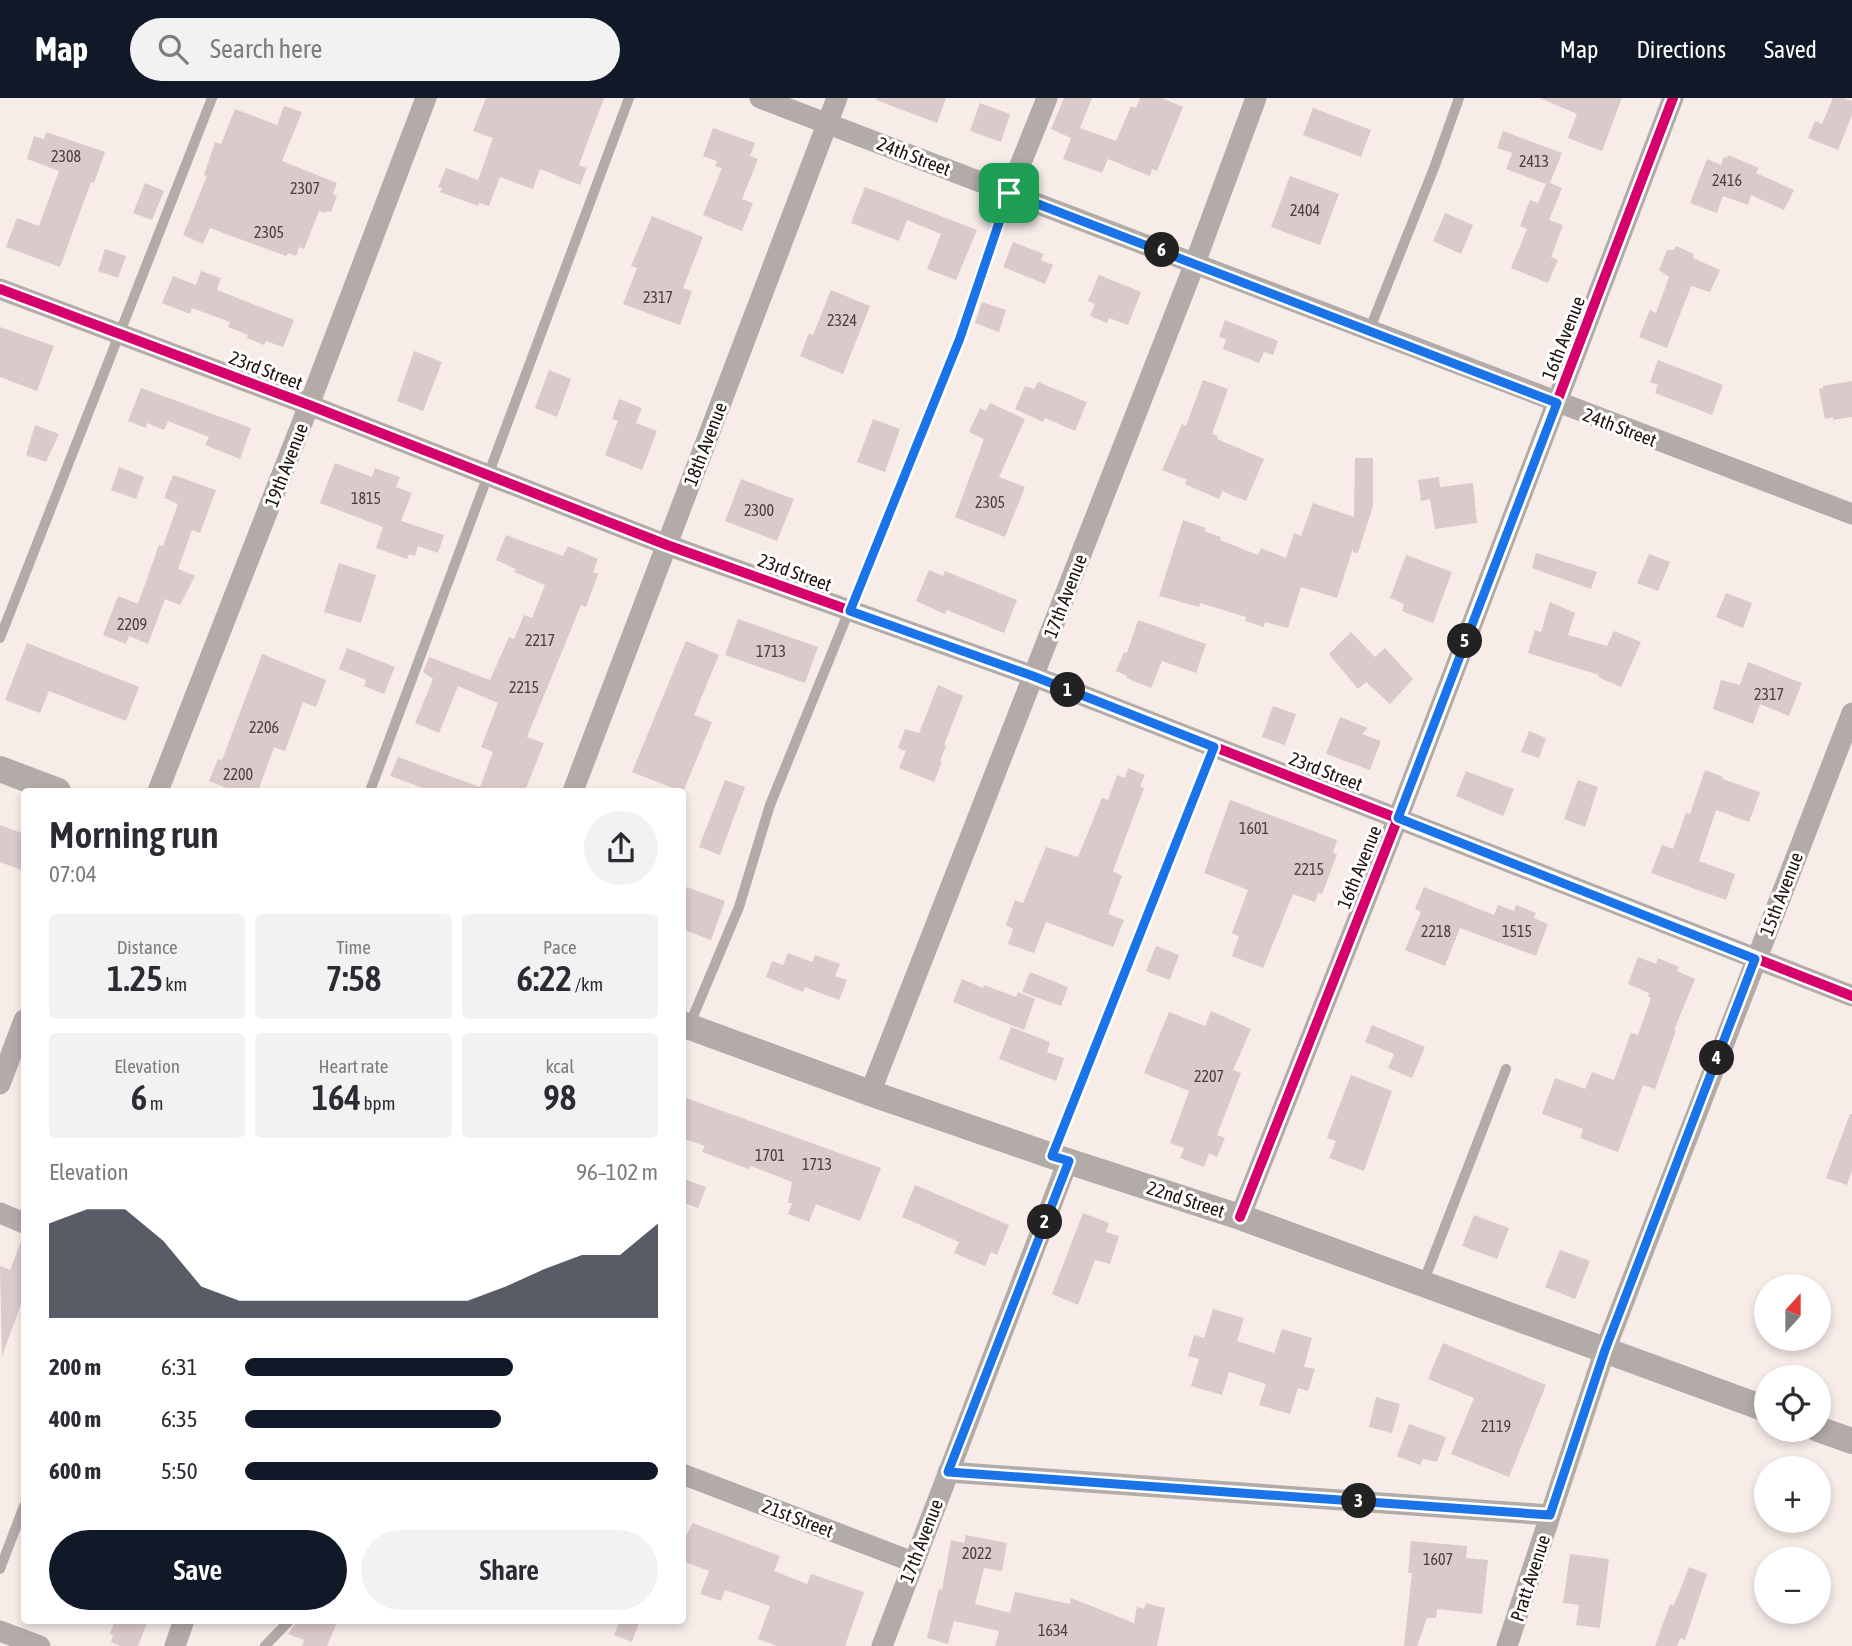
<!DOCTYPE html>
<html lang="en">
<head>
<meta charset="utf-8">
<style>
	body { margin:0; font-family:"Asap Condensed",sans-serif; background:#f2f2f3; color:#2b2b33; height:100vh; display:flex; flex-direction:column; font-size:26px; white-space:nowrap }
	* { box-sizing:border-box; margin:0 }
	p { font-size:23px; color:#7c7c81 }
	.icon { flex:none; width:38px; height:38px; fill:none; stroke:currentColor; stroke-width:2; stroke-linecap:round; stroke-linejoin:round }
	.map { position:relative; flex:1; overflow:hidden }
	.sheet { position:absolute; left:21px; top:690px; width:665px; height:836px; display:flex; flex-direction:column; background:#fff; border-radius:7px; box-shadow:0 4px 10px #0003 }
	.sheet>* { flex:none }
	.needle { width:46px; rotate:21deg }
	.buttons { position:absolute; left:1754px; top:1176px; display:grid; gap:14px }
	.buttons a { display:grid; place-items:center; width:77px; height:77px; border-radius:50%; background:#fff; box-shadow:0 4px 10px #0003; font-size:35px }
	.pin { position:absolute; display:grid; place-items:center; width:60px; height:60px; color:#fff; margin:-30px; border-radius:14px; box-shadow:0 4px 10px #0006 }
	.km { position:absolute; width:35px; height:35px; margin:-18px; border-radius:50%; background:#222; color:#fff; font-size:19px; line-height:35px; text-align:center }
	.round { display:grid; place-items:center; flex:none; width:74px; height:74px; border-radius:37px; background:#f2f2f3 }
	.head { display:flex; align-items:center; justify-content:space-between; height:119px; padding:0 28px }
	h1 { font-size:38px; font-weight:600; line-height:52px }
	.stats { display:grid; grid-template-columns:repeat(3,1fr); gap:10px; height:119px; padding:7px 28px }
	.stats div { display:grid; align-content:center; border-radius:7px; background:#f2f2f3; text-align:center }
	.stats b { font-size:35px; font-weight:600 }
	.stats small { font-size:19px; font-weight:400 }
	.stats p { font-size:19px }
	.chart { height:196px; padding:14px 28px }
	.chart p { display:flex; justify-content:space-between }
	.chart svg { width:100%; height:126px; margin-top:7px; fill:#111827; opacity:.7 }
	.primary-button { display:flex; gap:14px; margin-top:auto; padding:14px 28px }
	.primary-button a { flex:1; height:80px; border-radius:42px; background:#111827; color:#fff; font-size:28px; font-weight:600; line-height:80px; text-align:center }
	.primary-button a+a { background:#f2f2f3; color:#2b2b33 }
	ul { padding:0 28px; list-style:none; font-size:23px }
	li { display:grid; grid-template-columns:112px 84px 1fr; align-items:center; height:52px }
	li i { height:18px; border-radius:9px; background:#111827 }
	header { display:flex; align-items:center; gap:42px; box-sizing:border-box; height:98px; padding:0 35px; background:#111827; color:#fff }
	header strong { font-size:33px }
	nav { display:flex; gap:38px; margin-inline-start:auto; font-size:24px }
	.search { width:490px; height:63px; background:#f2f2f3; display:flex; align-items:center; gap:18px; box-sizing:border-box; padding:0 24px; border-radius:38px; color:#7c7c81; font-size:26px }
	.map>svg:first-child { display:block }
	.building { fill:#dacac9 }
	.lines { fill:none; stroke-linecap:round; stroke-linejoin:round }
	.service { stroke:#b3aba7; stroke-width:10 }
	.minor { stroke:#b3aba7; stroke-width:21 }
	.tertiary { stroke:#b3aba7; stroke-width:26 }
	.cycleway-casing { stroke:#fff; stroke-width:15 }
	.cycleway { stroke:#d6006c; stroke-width:10 }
	.route-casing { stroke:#fff; stroke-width:14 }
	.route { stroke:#1a73e8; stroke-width:9 }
	.labels { text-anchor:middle; stroke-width:6; stroke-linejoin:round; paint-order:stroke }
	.number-label { font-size:16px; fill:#4c403d }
	.street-label { font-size:19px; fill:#1d120e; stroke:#fff }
</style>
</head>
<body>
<header>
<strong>Map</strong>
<div class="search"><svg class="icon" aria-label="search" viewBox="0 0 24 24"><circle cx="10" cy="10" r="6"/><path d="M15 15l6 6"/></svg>Search here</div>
<nav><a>Map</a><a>Directions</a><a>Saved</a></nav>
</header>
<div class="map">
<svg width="1852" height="1548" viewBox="0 0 1852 1548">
	<rect width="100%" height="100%" fill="#f7ece8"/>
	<g class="building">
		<polygon points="486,0 604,0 579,67 587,70 580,87 540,71 533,91 500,79 489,108 479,105 478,108 440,94 442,90 438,89 446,70 478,82 493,40 473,33"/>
		<polygon points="876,0 946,0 937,25 876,2"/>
		<polygon points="1064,0 1092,0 1080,30 1116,43 1131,8 1136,10 1140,0 1162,0 1183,9 1157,73 1152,71 1150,78 1108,61 1102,75 1063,61 1071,40 1051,31"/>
		<polygon points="1540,0 1622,0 1602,53 1568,40 1577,16"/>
		<polygon points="1833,0 1844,0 1852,3 1852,17 1838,52 1808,40 1815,23 1822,26"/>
		<polygon points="980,5 1010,16 1001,44 970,33"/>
		<polygon points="284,8 302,14 282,63 337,85 333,96 337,98 331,114 327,113 326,115 319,113 304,151 299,149 296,158 288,155 286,158 210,130 203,146 183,137 207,78 204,77 215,44 221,46 235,11 277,27"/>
		<polygon points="1313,10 1371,32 1361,59 1303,37"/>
		<polygon points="713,30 755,45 750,58 758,61 742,101 753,105 742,133 703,117 722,70 715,68 717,63 703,58"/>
		<polygon points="1503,33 1562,55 1550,85 1562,90 1549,122 1563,127 1551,159 1558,162 1548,185 1511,170 1527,131 1520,128 1530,102 1538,105 1546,86 1506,71 1512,55 1497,50"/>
		<polygon points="46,34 105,54 94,85 91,84 60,169 6,149 17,120 39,128 59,73 27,61 34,38 44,41"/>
		<polygon points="1728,57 1759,70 1756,75 1794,92 1784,112 1751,97 1748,107 1723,98 1717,115 1690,105 1707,61 1721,67 1724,59 1727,60"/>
		<polygon points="1290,78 1339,96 1320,147 1271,129"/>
		<polygon points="145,85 164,93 152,122 133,115"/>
		<polygon points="865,89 977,132 956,182 927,171 941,136 907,122 899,143 851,125"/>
		<polygon points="1445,115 1473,127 1461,156 1433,143"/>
		<polygon points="652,118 703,139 683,190 692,193 680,227 623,206 637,170 631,168"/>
		<polygon points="1013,144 1044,156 1041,162 1053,167 1045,186 1003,169"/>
		<polygon points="1676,148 1694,156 1693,160 1720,172 1710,194 1691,188 1667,250 1639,239 1650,212 1656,215 1669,179 1659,172 1667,152 1674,152"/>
		<polygon points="105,151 126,158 118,180 98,173"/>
		<polygon points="201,173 221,180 217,192 294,222 283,249 266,243 264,247 247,240 248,237 228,229 230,224 192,210 190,216 162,205 173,178 196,187"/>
		<polygon points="1099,177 1141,194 1128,227 1109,220 1107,225 1090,218 1095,206 1088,203"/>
		<polygon points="831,192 870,208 843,276 800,258 809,235 813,237"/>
		<polygon points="982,204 1006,212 999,234 975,225"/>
		<polygon points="1225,222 1278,243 1273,257 1264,254 1259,265 1223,251 1226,241 1219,239"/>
		<polygon points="0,229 54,248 37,293 0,279"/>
		<polygon points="414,253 442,264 423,313 397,303"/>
		<polygon points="1658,262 1723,287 1712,317 1655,295 1658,287 1650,284"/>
		<polygon points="549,272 571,281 557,319 535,310"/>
		<polygon points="1203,282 1228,291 1212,336 1218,338 1217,341 1264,361 1246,403 1222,393 1219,401 1185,386 1187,382 1162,372 1182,326 1186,328"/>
		<polygon points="1852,283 1852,319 1833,322 1833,319 1825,321 1819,291 1823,290 1823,288"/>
		<polygon points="1038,284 1087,304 1075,333 1045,320 1043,324 1015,311 1025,288 1034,291"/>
		<polygon points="141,290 251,330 240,361 205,347 209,339 168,323 164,332 147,325 146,330 128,323"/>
		<polygon points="619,301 642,310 636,325 657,333 642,372 605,357 618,323 612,321"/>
		<polygon points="990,305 1025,321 999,379 1025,389 1005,439 955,419 984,341 969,334 980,310 986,313"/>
		<polygon points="873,321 900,331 885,374 857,364"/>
		<polygon points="35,327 59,336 46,364 26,357"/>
		<polygon points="1355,360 1373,360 1373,408 1358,455 1353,454 1353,450 1337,500 1301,489 1288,530 1265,524 1264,529 1245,523 1246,519 1200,505 1199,509 1159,498 1183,422 1206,430 1204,433 1221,439 1220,442 1258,457 1261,450 1286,460 1294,435 1301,438 1313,405 1354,419"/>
		<polygon points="335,365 372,379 375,370 400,379 396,389 412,395 401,423 444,437 438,455 418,448 415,458 409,456 407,461 376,450 383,429 320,405"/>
		<polygon points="119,369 144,379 136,401 111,392"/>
		<polygon points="173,377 216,392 200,435 192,432 178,471 195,478 180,507 165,501 148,546 129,538 126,546 103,537 118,498 138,506 159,447 163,448 178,406 164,400"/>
		<polygon points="1439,379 1440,389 1473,385 1477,425 1435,431 1430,401 1421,403 1418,382"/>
		<polygon points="741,381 794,401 777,443 725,423"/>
		<polygon points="506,437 563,458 568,448 598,461 593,474 598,476 586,509 581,507 527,639 544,645 525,693 431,693 390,678 398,659 480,689 493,654 481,649 498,605 458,588 439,635 415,625 433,581 423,574 429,559 490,582 509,539 514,541 524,517 532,520 545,487 514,474 516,471 496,462"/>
		<polygon points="1536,455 1597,474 1591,491 1532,470"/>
		<polygon points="1649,456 1670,464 1658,493 1637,485"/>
		<polygon points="1406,457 1452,474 1433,525 1402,513 1404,506 1390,500"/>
		<polygon points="339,465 376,477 361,525 324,514"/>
		<polygon points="929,472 943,478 945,473 1017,502 1004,535 947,512 945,516 916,503"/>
		<polygon points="1726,495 1752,505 1743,530 1716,519"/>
		<polygon points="1550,504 1575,515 1568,537 1607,548 1614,533 1641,544 1621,589 1598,579 1599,577 1528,555 1535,532 1541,534"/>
		<polygon points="738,521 818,549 805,585 725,557"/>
		<polygon points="1138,522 1206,546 1196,575 1162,563 1151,590 1126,580 1127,578 1116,573 1124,554 1127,555"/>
		<polygon points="1351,534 1375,559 1385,550 1413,581 1390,606 1366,584 1358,591 1329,556"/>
		<polygon points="686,543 719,557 694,617 712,624 683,694 632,674"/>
		<polygon points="27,545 139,589 126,623 49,593 40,615 5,602"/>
		<polygon points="347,550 395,569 384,596 364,588 366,582 339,571"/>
		<polygon points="262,556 326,582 316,609 303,604 285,653 274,649 258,693 234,693 209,683 218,661 222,662"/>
		<polygon points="1748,564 1802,585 1789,618 1760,606 1753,626 1713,611 1721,582 1740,587"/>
		<polygon points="938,587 963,598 944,647 946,648 940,663 942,664 934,684 899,670 906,653 898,650 905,631 919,635"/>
		<polygon points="1273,608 1296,616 1285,647 1262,639"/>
		<polygon points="1340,619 1368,630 1362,636 1381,643 1370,672 1326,656"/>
		<polygon points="1529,633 1546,640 1539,660 1521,654"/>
		<polygon points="1128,670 1145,677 1140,688 1144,690 1113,773 1122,778 1108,816 1124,822 1113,849 1046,824 1034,855 1008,846 1013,831 1006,827 1015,802 1023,805 1046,749 1078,759 1102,700 1108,702 1117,677 1125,680"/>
		<polygon points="1705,672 1723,679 1722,681 1760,694 1749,724 1716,712 1699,763 1735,776 1726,802 1651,775 1662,747 1673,751 1686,715 1690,716"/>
		<polygon points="1466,673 1514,691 1503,718 1456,698"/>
		<polygon points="725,682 745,689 720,757 699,749"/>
		<polygon points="1578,682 1598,689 1585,729 1564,721"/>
		<polygon points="1230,702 1337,742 1333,755 1337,756 1322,796 1318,795 1315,804 1293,796 1263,870 1232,858 1239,838 1232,835 1248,792 1204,775"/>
		<polygon points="0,727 24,736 24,773 0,764"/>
		<polygon points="687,789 725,803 711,842 682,831 682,801"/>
		<polygon points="1424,789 1494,817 1498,807 1514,813 1516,807 1536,815 1534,820 1548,826 1536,858 1460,830 1445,868 1405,852 1421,814 1415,811"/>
		<polygon points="1156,848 1179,857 1170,882 1146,873"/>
		<polygon points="788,855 812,864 815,857 840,866 835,878 847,882 839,902 805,889 803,894 766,879 772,863 783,867"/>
		<polygon points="1638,859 1656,866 1658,860 1679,869 1677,873 1695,881 1674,932 1676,933 1655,991 1643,987 1618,1054 1580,1040 1583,1031 1542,1016 1555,980 1585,991 1592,974 1614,982 1631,935 1638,937 1651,900 1648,898 1649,895 1628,886"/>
		<polygon points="1030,874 1068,889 1061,908 1022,894"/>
		<polygon points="962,881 983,890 984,887 1016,899 1018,894 1035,901 1024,932 953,904"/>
		<polygon points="1211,913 1251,931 1233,972 1241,975 1217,1037 1225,1040 1217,1059 1209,1055 1204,1069 1180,1060 1184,1050 1170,1045 1189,993 1144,975 1169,914 1205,928"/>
		<polygon points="1372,927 1425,949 1412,980 1388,970 1394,956 1365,944"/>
		<polygon points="1011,929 1050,944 1047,954 1064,960 1056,983 999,961"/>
		<polygon points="1351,977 1392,993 1364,1073 1329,1060 1336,1043 1327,1040"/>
		<polygon points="686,1000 881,1070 860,1123 816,1106 809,1124 788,1116 792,1105 788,1105 792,1084 751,1068 749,1071 702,1054 705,1048 682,1040 682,1010"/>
		<polygon points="1850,1016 1852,1016 1852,1072 1847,1087 1826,1080"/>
		<polygon points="682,1080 706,1089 698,1110 682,1104"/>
		<polygon points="915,1087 1009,1127 997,1157 991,1154 985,1168 954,1155 959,1144 902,1119"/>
		<polygon points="1083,1115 1109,1125 1106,1134 1119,1138 1110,1166 1095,1162 1078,1207 1052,1196"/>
		<polygon points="1474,1117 1509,1130 1497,1161 1462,1148"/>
		<polygon points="23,1138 24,1138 24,1198 2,1258 0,1168 10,1172"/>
		<polygon points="1560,1152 1590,1163 1575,1201 1545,1189"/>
		<polygon points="1213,1211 1244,1220 1237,1243 1274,1255 1282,1231 1312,1240 1304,1269 1315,1271 1308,1293 1298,1290 1290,1316 1259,1307 1266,1286 1229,1274 1222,1297 1191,1288 1199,1261 1188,1258 1194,1237 1204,1240"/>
		<polygon points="1443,1245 1546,1287 1509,1379 1451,1356 1474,1300 1428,1281"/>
		<polygon points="1376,1299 1400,1306 1392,1335 1369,1329"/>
		<polygon points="1409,1326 1446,1339 1437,1364 1423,1361 1420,1367 1397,1358"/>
		<polygon points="693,1425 780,1458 774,1473 807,1486 811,1476 864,1494 845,1548 777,1548 758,1541 770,1508 725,1492 721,1503 700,1496 709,1473 682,1463 682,1445"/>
		<polygon points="966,1437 1007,1445 1002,1473 984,1470 975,1506 1010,1515 1015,1494 1070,1506 1071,1500 1134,1525 1137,1509 1144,1511 1146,1505 1165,1510 1157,1548 995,1548 999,1533 954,1523 948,1546 927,1540 939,1491 942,1492 951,1442 964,1445"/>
		<polygon points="1411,1443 1467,1448 1466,1460 1488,1462 1482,1516 1437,1511 1436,1520 1427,1520 1417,1548 1404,1548 1412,1475 1408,1475"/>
		<polygon points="1570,1456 1609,1461 1600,1530 1576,1527 1579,1507 1563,1505"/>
		<polygon points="1689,1469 1707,1476 1685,1542 1680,1540 1677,1548 1655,1548 1670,1506 1674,1507"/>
		<polygon points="115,1522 148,1522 138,1548 120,1548 111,1544 113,1537 110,1536"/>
		<polygon points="298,1522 338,1522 327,1548 302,1548 304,1542 288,1536"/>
		<polygon points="620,1522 640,1522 632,1544 614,1537"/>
	</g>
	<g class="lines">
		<g class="service">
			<polyline points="1369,233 1434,70 1459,0"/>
			<polyline points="0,540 212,0"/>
			<polyline points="370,693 629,0"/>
			<polyline points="689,928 739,809 770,707 960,240 1009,95"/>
			<polyline points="1052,1058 1214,649"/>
			<polyline points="1423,1185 1506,971"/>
			<polyline points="0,1471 24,1408"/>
			<polyline points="265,1548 290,1522"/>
		</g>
		<g class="minor">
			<polyline points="760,0 1852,416"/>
			<polyline points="1009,95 1047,0"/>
			<polyline points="0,191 309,307 667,447 1033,578 1852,898"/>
			<polyline points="158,693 309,307 426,0"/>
			<polyline points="573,693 837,0"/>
			<polyline points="0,986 24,922"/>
			<polyline points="870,995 1195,165 1256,0"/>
			<polyline points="0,1115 24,1125"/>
			<polyline points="1240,1119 1398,720 1673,0"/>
			<polyline points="948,1374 1550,1417"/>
			<polyline points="682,1376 913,1464"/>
			<polyline points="0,1533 40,1548"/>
			<polyline points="175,1548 184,1522"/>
			<polyline points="882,1548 1068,1063"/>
			<polyline points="1507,1548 1605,1252 1852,615"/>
		</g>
		<g class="tertiary">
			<polyline points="0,671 58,693"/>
			<polyline points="682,926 870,995 1052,1058 1240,1119 1766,1311"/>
			<polyline points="1818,1331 1852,1343"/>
		</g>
		<g class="cycleway-casing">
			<g id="cycleway">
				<polyline points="0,191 309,307 667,447 1033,578 1852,898"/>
				<polyline points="1240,1119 1398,720 1673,0"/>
			</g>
		</g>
		<use href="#cycleway" class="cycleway"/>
	</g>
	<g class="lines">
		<g class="route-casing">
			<polygon id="route" points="1009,95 1557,305 1398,720 1755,861 1605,1252 1550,1417 948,1374 1069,1063 1052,1058 1214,649 1033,578 850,513 960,240"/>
		</g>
		<use href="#route" class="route"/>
	</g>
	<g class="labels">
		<g class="number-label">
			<text x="66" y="64">2308</text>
			<text x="1534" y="69">2413</text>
			<text x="1727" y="88">2416</text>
			<text x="305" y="96">2307</text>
			<text x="1305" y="118">2404</text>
			<text x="269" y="140">2305</text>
			<text x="658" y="205">2317</text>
			<text x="842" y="228">2324</text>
			<text x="366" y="406">1815</text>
			<text x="990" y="410">2305</text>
			<text x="759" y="418">2300</text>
			<text x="132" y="532">2209</text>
			<text x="540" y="548">2217</text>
			<text x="771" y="559">1713</text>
			<text x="524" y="595">2215</text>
			<text x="1769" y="602">2317</text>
			<text x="264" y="635">2206</text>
			<text x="238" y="682">2200</text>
			<text x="1254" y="736">1601</text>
			<text x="1309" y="777">2215</text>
			<text x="1436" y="839">2218</text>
			<text x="1517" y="839">1515</text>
			<text x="1209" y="984">2207</text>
			<text x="770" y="1063">1701</text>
			<text x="817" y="1072">1713</text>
			<text x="1496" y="1334">2119</text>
			<text x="977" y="1461">2022</text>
			<text x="1438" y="1467">1607</text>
			<text x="1053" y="1538">1634</text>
		</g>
		<g class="street-label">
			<text transform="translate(914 58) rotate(21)" y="7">24th Street</text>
			<text transform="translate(1563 240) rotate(-69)" y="7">16th Avenue</text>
			<text transform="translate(266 272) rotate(21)" y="7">23rd Street</text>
			<text transform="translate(1620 329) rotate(21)" y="7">24th Street</text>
			<text transform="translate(705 346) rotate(-69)" y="7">18th Avenue</text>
			<text transform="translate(286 367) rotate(-69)" y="7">19th Avenue</text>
			<text transform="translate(795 474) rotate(20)" y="7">23rd Street</text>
			<text transform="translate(1065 498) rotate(-69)" y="7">17th Avenue</text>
			<text transform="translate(1326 673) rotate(21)" y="7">23rd Street</text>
			<text transform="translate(1359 769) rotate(-68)" y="7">16th Avenue</text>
			<text transform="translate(1781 796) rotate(-69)" y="7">15th Avenue</text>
			<text transform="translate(1186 1101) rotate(18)" y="7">22nd Street</text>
			<text transform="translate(798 1420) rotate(21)" y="7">21st Street</text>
			<text transform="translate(921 1443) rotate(-69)" y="7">17th Avenue</text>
			<text transform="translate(1530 1480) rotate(-72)" y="7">Pratt Avenue</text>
		</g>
	</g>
</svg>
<div class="buttons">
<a><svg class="needle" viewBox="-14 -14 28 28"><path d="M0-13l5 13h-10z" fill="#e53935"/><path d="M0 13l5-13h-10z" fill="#7c7c81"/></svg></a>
<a><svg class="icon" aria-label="locate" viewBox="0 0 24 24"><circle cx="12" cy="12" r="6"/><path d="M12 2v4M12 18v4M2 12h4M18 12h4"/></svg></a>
<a>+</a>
<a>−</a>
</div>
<div class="pin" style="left:1009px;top:95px;background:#1e9e55"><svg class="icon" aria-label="arrive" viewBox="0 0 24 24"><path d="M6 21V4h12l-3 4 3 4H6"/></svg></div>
<b class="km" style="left:1068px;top:592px">1</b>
<b class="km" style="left:1045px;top:1124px">2</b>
<b class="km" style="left:1359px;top:1403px">3</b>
<b class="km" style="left:1717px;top:960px">4</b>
<b class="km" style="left:1465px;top:543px">5</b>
<b class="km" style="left:1162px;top:152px">6</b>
<section class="sheet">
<div class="head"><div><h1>Morning run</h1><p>07:04</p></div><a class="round"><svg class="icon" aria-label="share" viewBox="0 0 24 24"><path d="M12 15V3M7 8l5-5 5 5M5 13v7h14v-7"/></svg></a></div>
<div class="stats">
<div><p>Distance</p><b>1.25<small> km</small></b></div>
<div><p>Time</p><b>7:58</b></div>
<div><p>Pace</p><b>6:22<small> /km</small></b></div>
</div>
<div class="stats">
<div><p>Elevation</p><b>6<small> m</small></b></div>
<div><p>Heart rate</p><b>164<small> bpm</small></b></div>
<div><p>kcal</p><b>98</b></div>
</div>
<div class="chart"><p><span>Elevation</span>96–102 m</p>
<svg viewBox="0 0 160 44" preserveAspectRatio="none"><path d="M0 44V11L10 6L20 6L30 17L40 33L50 38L60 38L70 38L80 38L90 38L100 38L110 38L120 33L130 27L140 22L150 22L160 11V44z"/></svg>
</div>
<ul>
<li><b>200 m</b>6:31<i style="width:65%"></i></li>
<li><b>400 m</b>6:35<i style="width:62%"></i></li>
<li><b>600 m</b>5:50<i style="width:100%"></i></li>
</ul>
<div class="primary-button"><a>Save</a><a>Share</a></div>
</section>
</div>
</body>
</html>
